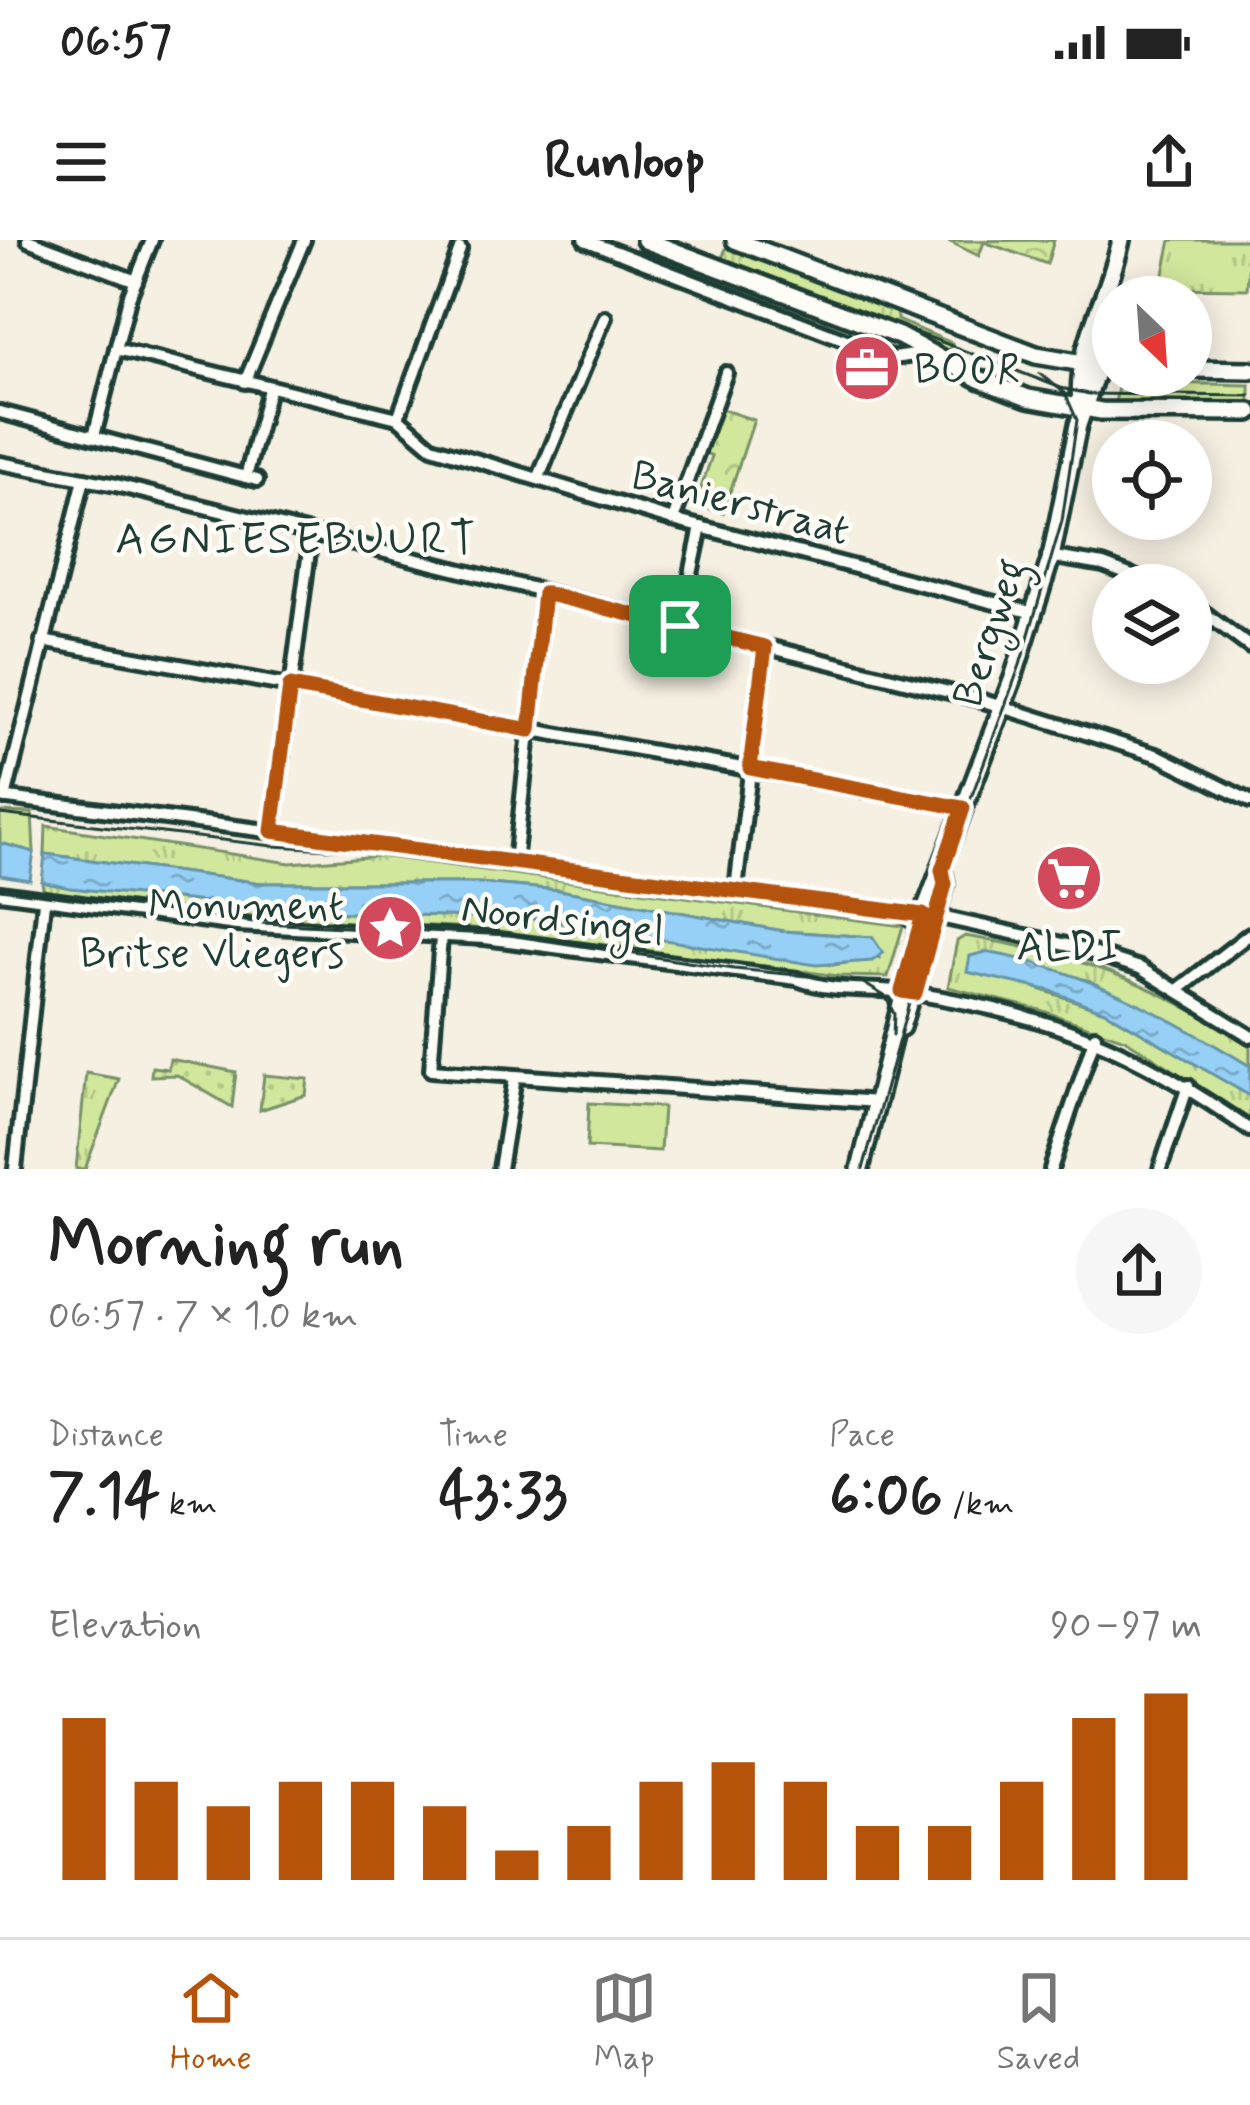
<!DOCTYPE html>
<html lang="en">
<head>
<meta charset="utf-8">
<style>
	body { margin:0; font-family:Mynerve,sans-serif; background:#f6f6f6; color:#222; height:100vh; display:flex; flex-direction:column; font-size:45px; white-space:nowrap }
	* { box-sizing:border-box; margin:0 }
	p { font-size:39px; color:#767676 }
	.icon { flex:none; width:66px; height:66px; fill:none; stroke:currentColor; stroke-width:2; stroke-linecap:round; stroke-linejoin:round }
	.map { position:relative; height:929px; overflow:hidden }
	.panel { display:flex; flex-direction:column; background:#fff; flex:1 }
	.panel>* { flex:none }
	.needle { width:78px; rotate:155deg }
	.tools { position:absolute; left:1092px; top:36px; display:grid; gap:24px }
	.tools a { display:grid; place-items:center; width:120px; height:120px; border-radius:50%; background:#fff; box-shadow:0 6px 30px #0003; font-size:60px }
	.pin { position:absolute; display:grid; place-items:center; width:102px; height:102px; color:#fff; margin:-51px; border-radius:24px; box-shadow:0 6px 18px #0006 }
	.round { display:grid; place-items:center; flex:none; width:126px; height:126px; border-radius:63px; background:#f6f6f6 }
	.head { display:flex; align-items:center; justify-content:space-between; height:204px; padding:0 48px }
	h1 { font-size:66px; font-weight:700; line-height:90px }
	.figures { display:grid; grid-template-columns:repeat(3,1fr); gap:18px; height:204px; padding:12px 48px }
	.figures div { display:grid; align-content:center }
	.figures b { font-size:60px; font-weight:700 }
	.figures small { font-size:33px; font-weight:400 }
	.figures p { font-size:33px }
	.chart { height:336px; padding:24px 48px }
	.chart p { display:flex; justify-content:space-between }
	.chart svg { width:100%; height:216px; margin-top:12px; stroke:#b45309; stroke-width:6 }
	.status { display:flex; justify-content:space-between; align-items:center; height:84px; padding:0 60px; background:#fff; direction:ltr }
	.status svg { height:33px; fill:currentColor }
	header { display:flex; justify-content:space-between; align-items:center; height:156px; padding:0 48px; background:#fff; font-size:54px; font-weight:700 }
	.dock { display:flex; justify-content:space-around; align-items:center; height:168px; border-top:3px solid #e0e0e0; background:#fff; font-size:33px; color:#767676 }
	.dock a { display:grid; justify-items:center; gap:6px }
	.dock .active { color:#b45309 }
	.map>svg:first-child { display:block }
	.grass { fill:url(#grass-tufts); stroke:#789268; stroke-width:3 }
	.park { fill:url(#park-crowns); stroke:#789268; stroke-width:3 }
	.garden { fill:url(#garden-dots); stroke:#789268; stroke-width:3 }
	.pitch { fill:#d1e79c; stroke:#789268; stroke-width:3 }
	.water { fill:url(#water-ripples); stroke:#6695a8; stroke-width:3 }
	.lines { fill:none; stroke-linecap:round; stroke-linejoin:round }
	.street-casing { stroke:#1f3d34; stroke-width:20 }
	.secondary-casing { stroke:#1f3d34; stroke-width:24 }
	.street { stroke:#fdfcf7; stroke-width:10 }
	.secondary { stroke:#fdfcf7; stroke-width:15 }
	.tram { stroke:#1f3d34; stroke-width:3 }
	.route-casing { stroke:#fff; stroke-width:24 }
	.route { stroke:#b45309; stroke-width:15 }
	.labels { text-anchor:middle; stroke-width:9; stroke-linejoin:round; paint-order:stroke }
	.poi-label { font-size:42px; fill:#1f3d34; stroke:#fdfcf7; text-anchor:start }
	.street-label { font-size:42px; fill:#1f3d34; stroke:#fdfcf7 }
	.neighbourhood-label { font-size:45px; letter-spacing:3px; fill:#1f3d34; stroke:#fdfcf7 }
</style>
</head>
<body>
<div class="status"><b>06:57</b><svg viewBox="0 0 49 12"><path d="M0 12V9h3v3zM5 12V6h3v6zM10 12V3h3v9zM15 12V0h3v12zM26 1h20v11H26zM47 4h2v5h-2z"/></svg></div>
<header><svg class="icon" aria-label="menu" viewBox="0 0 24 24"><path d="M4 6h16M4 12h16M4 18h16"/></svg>Runloop<svg class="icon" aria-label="share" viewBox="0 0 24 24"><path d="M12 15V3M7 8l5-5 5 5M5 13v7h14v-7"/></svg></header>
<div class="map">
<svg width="1250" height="929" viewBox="0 0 1250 929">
	<defs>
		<pattern id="grass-tufts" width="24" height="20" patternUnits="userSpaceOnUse" patternTransform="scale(3)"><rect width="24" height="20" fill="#d1e79c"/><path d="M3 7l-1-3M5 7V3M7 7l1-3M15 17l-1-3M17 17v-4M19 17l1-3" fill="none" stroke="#b3c787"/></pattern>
		<pattern id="park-crowns" width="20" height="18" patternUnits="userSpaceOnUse" patternTransform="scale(3)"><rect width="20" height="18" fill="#d1e79c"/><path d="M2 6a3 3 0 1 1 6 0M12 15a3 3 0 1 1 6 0" fill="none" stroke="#b3c787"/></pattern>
		<pattern id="garden-dots" width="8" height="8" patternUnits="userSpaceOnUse" patternTransform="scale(3)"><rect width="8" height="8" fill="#d1e79c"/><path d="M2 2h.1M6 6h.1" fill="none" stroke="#b3c787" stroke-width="1.8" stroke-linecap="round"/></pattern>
		<pattern id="water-ripples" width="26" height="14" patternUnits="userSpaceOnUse" patternTransform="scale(3)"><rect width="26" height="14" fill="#96d0f6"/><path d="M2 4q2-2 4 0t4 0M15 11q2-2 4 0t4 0" fill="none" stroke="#7aaac8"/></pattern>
	</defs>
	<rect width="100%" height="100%" fill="#f6f0e3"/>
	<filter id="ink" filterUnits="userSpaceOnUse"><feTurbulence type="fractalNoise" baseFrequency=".00833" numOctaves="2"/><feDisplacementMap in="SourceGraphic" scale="24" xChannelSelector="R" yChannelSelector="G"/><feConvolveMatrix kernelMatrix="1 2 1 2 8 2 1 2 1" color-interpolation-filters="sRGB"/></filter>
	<g filter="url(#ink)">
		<g class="grass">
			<polygon points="1171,0 1250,0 1247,49 1161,48"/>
			<polygon points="727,6 897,72 897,80 952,103 946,115 720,23"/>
			<polygon points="1119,142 1250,145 1250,164 1115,163"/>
			<polygon points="0,572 32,573 34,612 0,603"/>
			<polygon points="46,586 290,623 379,616 903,686 888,737 838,736 471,688 274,678 44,654 42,642 292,671 538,679 833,725 879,718 872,697 783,691 559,650 478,643 262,643 45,614"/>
			<path d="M965 696C1081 715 1152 741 1250 806V826L1090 741 986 712 1027 745 1105 771 1250 856V879L1125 799 1040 770 948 747 957 701Z"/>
			<polygon points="86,833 119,839 85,929 76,929"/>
		</g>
		<g class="park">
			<polygon points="1054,0 1047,24 984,2 979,16 948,1"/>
			<polygon points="721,169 754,180 723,273 695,265 712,216 704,212"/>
		</g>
		<g class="garden">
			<polygon points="170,819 236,832 232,867 177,835 151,836 152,827 168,829"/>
			<polygon points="264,835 308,839 306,855 260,870"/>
		</g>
		<polygon class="pitch" points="589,863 663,867 660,911 587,907"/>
		<g class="water">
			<polygon points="0,603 34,612 30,640 0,635"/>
			<polygon points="45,614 262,643 478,643 559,650 783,691 872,697 883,713 872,721 816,725 538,679 292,671 70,648 42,642"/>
			<path d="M986 712C1082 728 1167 776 1250 826V856L1105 771 1051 751 967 732 970 716Z"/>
		</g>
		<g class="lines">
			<g class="street-casing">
				<g id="street">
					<polyline points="28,0 136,41"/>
					<polyline points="585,0 893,118 927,113"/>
					<polyline points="116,109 398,178 432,207 673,280 1034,373"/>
					<polyline points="245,142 304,0"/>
					<polyline points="0,172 257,240"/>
					<polyline points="398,178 460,9"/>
					<polyline points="94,196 129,58 152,0"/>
					<polyline points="0,223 116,245 977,459 1159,516 1250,561"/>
					<polyline points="246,237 269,149"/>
					<polyline points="539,237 605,77"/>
					<polyline points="673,280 726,133"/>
					<polyline points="1048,316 1103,325 1156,345"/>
					<polyline points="1191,363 1250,407"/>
					<polyline points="680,386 701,287"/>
					<polyline points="42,401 963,568"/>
					<polyline points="0,557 936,676 1071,706 1140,728 1250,796"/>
					<polyline points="5,558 84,239"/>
					<polyline points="272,591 311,296"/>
					<polyline points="515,623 544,353"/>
					<polyline points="736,649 765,407"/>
					<path d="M0 653 237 685 485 698 797 739C836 754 874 746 914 753 1056 777 1132 807 1250 890"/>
					<polyline points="441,697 431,830 878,862"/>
					<polyline points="1179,749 1250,694"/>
					<polyline points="15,929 44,662"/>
					<polyline points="500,929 515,837"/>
					<polyline points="1051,929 1095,796"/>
					<polyline points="1160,929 1188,846"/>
				</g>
			</g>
			<g class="secondary-casing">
				<g id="secondary">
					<polyline points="645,0 899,96 979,139 1028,158 1101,171 1250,172"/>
					<polyline points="735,0 1036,115 1113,128"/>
					<polyline points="1191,129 1250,130"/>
					<path d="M1081 164C1075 107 1110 55 1121 0"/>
					<polyline points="901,787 945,644 942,630"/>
					<polyline points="860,929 923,675 1013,438 1051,317 1078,185 1098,127 1103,68"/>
				</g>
			</g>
			<use href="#street" class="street"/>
			<use href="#secondary" class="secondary"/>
			<g class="tram">
				<polyline points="676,0 1061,148 1089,154 1250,156"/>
				<polyline points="0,574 273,606 425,614 890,674 915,694 919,729"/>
				<polyline points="0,649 262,683 509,695 734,729 860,741 886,757 894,774 893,795"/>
				<polyline points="863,929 951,612 1020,425 1062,281 1077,180 1065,153 1040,134"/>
			</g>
		</g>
	</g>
	<g class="lines" filter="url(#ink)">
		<g class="route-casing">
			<polygon id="route" points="544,353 765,407 750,528 963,568 942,630 945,644 915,753 902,751 923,675 272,591 290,446 530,490"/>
		</g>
		<use href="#route" class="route"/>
	</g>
	<defs>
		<g id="office-disc" transform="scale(3.45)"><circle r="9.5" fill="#d1495b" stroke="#fdfcf7"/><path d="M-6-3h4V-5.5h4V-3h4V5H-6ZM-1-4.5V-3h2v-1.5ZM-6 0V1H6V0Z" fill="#fff"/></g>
		<g id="supermarket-disc" transform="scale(3.45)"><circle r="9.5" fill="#d1495b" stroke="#fdfcf7"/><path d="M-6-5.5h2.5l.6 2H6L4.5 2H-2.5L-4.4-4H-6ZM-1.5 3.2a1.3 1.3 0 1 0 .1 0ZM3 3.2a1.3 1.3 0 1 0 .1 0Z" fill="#fff"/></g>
		<g id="sight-disc" transform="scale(3.45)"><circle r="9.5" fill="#d1495b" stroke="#fdfcf7"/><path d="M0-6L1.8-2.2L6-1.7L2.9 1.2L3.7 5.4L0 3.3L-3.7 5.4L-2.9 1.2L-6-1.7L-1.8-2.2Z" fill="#fff"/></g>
	</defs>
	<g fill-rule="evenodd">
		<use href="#office-disc" x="867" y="128"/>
		<use href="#supermarket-disc" x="1069" y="638"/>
		<use href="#sight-disc" x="390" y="688"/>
	</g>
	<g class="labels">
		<g class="poi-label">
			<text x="914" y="143">BOOR</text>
			<text x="344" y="679" text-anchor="end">Monument<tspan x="344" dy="48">Britse Vliegers</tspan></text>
			<text x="1069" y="720" text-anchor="middle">ALDI</text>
		</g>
		<g class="street-label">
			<text transform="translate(741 261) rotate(15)" y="15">Banierstraat</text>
			<text transform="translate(988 392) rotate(-72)" y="15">Bergweg</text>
			<text transform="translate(563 678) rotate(7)" y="15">Noordsingel</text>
		</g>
		<g class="neighbourhood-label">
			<text x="297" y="313">AGNIESEBUURT</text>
		</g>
	</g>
</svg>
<div class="tools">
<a><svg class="needle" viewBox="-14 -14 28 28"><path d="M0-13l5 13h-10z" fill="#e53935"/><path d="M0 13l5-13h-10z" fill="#767676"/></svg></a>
<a><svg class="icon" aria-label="locate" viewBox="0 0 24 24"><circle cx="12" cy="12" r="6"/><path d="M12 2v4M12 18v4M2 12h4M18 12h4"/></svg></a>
<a><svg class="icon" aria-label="layers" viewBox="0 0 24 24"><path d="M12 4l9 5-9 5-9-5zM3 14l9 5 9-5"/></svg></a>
</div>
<div class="pin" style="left:680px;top:386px;background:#1e9e55"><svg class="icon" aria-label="arrive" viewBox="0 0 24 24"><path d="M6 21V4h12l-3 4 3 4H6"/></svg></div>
</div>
<section class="panel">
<div class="head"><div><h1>Morning run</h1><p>06:57 · 7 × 1.0 km</p></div><a class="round"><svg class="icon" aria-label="share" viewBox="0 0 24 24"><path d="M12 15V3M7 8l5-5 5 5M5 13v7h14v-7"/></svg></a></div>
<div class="figures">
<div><p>Distance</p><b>7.14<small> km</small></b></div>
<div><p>Time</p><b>43:33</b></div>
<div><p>Pace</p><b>6:06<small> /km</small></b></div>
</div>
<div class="chart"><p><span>Elevation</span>90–97 m</p>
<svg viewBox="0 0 160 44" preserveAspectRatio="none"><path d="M5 44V11M15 44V24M25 44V29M35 44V24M45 44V24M55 44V29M65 44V38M75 44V33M85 44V24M95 44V20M105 44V24M115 44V33M125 44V33M135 44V24M145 44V11M155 44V6"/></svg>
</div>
</section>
<nav class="dock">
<a class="active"><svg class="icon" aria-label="home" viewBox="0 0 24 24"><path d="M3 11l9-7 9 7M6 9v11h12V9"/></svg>Home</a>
<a><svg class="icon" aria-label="map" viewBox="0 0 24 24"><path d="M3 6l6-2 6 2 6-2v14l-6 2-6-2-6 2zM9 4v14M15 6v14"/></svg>Map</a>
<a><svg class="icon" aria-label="saved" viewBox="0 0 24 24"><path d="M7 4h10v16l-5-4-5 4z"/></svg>Saved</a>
</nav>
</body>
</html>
